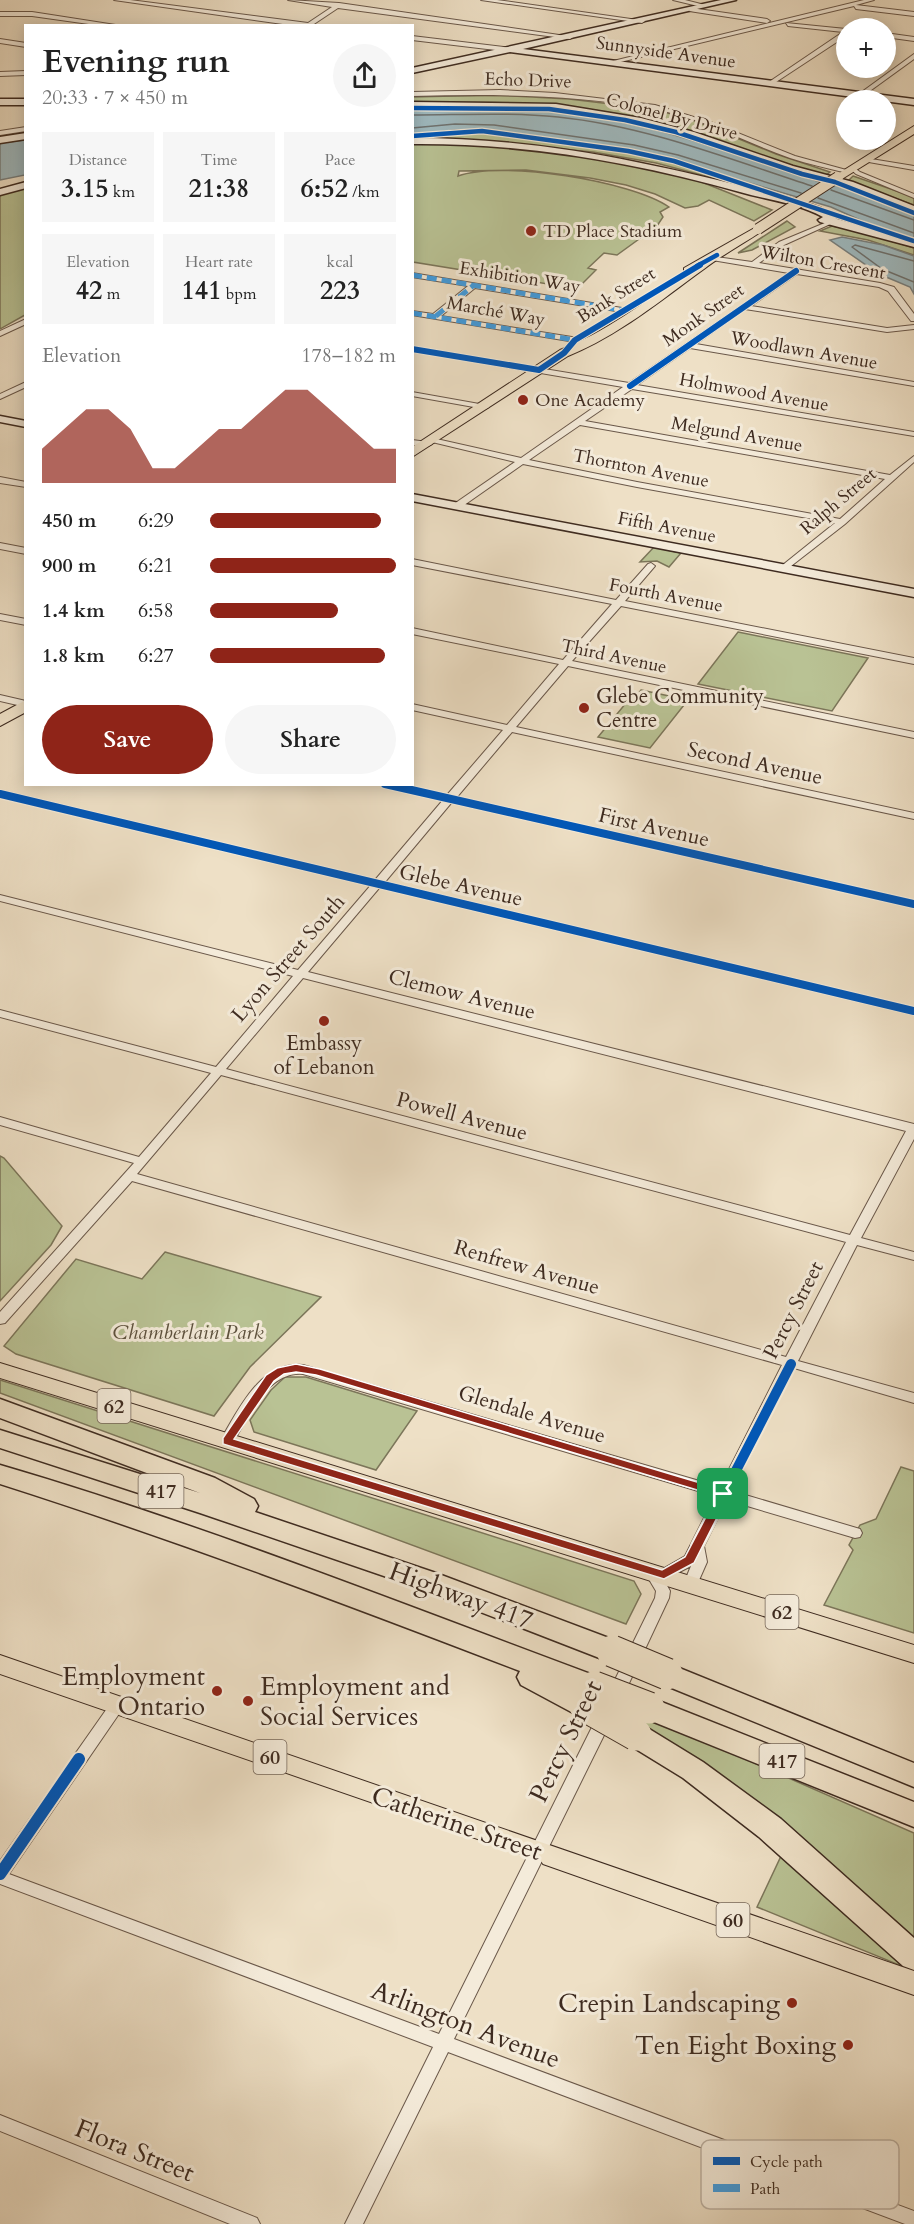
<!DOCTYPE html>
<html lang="en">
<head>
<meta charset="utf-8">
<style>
	body { margin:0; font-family:Cardo,serif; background:#f6f6f6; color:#222; height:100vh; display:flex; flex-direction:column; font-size:22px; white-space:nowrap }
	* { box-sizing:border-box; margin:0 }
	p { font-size:20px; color:#767676 }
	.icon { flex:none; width:33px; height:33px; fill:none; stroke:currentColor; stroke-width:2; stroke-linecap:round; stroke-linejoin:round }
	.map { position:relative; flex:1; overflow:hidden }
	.drawer { position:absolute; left:24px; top:24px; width:390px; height:762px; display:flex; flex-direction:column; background:#fff; border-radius:0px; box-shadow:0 3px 15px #0003 }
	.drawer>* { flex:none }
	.controls { position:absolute; left:836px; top:18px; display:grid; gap:12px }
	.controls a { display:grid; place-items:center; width:60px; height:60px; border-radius:50%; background:#fff; box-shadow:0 3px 15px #0003; font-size:30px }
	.pin { position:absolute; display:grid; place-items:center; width:51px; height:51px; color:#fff; margin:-26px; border-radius:12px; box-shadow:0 3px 9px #0006 }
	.round { display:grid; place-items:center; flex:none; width:63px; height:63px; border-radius:32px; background:#f6f6f6 }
	.headline { display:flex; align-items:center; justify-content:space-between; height:102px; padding:0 18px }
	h1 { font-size:33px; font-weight:700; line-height:45px }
	.stats { display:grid; grid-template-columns:repeat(3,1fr); gap:9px; height:102px; padding:6px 18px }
	.stats div { display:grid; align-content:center; border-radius:0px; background:#f6f6f6; text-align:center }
	.stats b { font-size:26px; font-weight:700 }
	.stats small { font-size:16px; font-weight:400 }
	.stats p { font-size:16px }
	.chart { height:168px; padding:12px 18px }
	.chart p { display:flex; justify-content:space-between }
	.chart svg { width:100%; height:108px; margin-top:6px; fill:#8f2418; opacity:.7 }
	.button { display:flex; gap:12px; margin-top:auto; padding:12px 18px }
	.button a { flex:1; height:69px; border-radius:36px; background:#8f2418; color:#fff; font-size:24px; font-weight:700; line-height:69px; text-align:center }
	.button a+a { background:#f6f6f6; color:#222 }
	ul { padding:0 18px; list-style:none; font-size:20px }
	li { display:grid; grid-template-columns:96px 72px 1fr; align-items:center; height:45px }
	li i { height:15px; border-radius:8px; background:#8f2418 }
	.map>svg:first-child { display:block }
	.green { fill:#b9c294; stroke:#7c765a; stroke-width:1.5 }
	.water { fill:#9fbac0; stroke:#788180; stroke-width:1.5 }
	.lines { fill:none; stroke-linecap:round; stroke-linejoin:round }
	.shore { stroke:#6e7270; stroke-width:1.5 }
	.street-casing { stroke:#6a584a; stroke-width:2 }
	.secondary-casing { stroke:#3e2b20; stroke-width:3 }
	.primary-casing { stroke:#3e2b20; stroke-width:2 }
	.highway-casing { stroke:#3e2b20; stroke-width:3 }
	.street { fill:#f4ebda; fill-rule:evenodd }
	.secondary { fill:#f4ebda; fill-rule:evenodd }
	.primary { fill:#eee0c6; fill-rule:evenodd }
	.highway { fill:#eee0c6; fill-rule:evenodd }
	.primary-bridge-casing { stroke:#3e2b20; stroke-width:12; stroke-linecap:butt }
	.highway-bridge-casing { stroke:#3e2b20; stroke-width:33; stroke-linecap:butt }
	.primary-bridge { stroke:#eee0c6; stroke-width:10 }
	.highway-bridge { stroke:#eee0c6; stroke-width:31 }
	.quiet { stroke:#3f9ce0; stroke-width:5; stroke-dasharray:10 5; stroke-linecap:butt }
	.cycleway-far4-casing { stroke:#f4ebda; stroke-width:7 }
	.cycleway-far3-casing { stroke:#f4ebda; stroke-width:8 }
	.cycleway-far2-casing { stroke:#f4ebda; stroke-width:10 }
	.cycleway-far1-casing { stroke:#f4ebda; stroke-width:14 }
	.cycleway-casing { stroke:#f4ebda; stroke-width:16 }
	.cycleway-far4 { stroke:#0057b8; stroke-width:4.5 }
	.cycleway-far3 { stroke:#0057b8; stroke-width:6 }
	.cycleway-far2 { stroke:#0057b8; stroke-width:8 }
	.cycleway-far1 { stroke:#0057b8; stroke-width:10 }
	.cycleway { stroke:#0057b8; stroke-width:12 }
	.route { fill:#8f2418; stroke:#fff; stroke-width:1.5; fill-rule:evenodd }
	.poi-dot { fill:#8f2418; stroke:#f4ebda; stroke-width:2 }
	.labels { text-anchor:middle; stroke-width:6; stroke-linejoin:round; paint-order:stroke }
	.far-street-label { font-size:18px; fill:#3e2b20; stroke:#f4ebda }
	.far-poi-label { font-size:18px; fill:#3e2b20; stroke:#f4ebda; text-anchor:start }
	.shield { fill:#f4ebda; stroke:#756558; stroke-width:1.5 }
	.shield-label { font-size:20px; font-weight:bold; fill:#3e2b20 }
	.poi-label { font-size:21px; fill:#3e2b20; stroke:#f4ebda; text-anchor:start }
	.street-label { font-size:21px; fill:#3e2b20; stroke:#f4ebda }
	.park-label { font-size:21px; font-style:italic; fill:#5d513d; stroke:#f4ebda }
	.near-street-label { font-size:26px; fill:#3e2b20; stroke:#f4ebda }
	.near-poi-label { font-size:26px; fill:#3e2b20; stroke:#f4ebda; text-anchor:end }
	.key { fill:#f4ebda; stroke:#bdb1a2; stroke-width:1.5 }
	.key-label { font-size:16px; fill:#3e2b20 }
</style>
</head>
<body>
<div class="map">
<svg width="914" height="2224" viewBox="0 0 914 2224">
	<rect width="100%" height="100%" fill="#eee0c6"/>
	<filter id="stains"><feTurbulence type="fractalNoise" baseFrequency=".00333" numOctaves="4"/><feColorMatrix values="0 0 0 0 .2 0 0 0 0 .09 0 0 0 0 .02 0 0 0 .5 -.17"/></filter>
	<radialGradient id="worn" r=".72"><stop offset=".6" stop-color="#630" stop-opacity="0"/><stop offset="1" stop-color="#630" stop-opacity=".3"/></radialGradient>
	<g class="green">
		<path d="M496 95 569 99 653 109 690 119 776 154 830 172 826 175C754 157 686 126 612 113 546 101 479 102 413 102L412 97Z"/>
		<polygon points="465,132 497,134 631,153 672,162 773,194 656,163 593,152 456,139 413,139 413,136"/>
		<path d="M443 142 511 147 597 158 694 179 772 210 754 221 709 200 698 206 685 208 655 194 626 185 590 178 526 170 459 171 458 176C501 160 632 181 669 207L660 212 663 217 657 226 617 255 604 253 588 268 596 270 581 285 558 281 554 285 413 262V143Z"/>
		<polygon points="853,176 914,197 914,205 848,181"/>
		<polygon points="25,187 25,315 0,329 0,194"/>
		<polygon points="787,221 795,227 752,250 738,253"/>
		<polygon points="832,226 863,232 914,248 914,255 868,240 820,231"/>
		<polygon points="654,547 681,553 669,567 657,561 640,562"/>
		<polygon points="738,632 868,658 832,711 698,684"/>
		<polygon points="641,690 688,700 650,748 598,737 626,703 630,704"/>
		<polygon points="0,1156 4,1158 62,1226 51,1245 0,1301"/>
		<polygon points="165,1252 321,1297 250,1367 214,1416 16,1354 4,1346 76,1259 142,1279"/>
		<polygon points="285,1377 306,1377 417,1411 376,1470 254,1432 250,1420 271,1390"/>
		<polygon points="0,1380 634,1581 641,1594 626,1624 0,1393"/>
		<polygon points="901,1467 914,1471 914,1633 824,1605 853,1550 849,1545 860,1525 876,1519"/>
		<polygon points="647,1716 914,1833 914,1951 638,1731"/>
		<polygon points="782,1854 914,1965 914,1971 757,1907"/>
	</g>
	<g class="water">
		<path d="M517 108C628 113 713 147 817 181L841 186 914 215V240L871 225 831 207 654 155 494 131 455 130 413 135 412 109Z"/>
		<polygon points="25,140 25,175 0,180 0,143"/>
		<polygon points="842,237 883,245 914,256 914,294 910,287 879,274 830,240"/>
	</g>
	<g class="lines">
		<g class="shore">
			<path d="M412 115C460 115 509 112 558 117 646 126 729 159 812 186"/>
			<polyline points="412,128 455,124 494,125 634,145 678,155 801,193"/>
			<polyline points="831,190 914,220"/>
			<polyline points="818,198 914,233"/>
			<polyline points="914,261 855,245 852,247 882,269 914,282"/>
		</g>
		<g class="street-casing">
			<g id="street">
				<polygon points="114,0 130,0 308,23 332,7 288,0 339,3 573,37 570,39 338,8 314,24 317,26 297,26"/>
				<polygon points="481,0 497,0 645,21 642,23"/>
				<polygon points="673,0 685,0 705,5 702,7"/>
				<polygon points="864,0 874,0 856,5 914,12 914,16 856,9 854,6 612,64 609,62"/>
				<polygon points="691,8 767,19 770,21 767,23 689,11"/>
				<polygon points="0,12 32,12 122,26 103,26 32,16 0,16"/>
				<polygon points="786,23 846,29 846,36 773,84 769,84 769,82 843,32 788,26"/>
				<polygon points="885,33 914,37 914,41 885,37"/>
				<polygon points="412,36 512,48 515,50 512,52 412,40"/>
				<polygon points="0,39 26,43 26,47 0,43"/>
				<polygon points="914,54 914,59 863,96 859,96 859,94"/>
				<polygon points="26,71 26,75 0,76 0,72"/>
				<path d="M500 90 555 93 655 105 713 123 795 156 850 171 847 173C828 168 808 164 790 158 744 142 701 117 653 109 573 94 493 94 412 96V92Z"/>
				<polygon points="26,127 26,131 0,135 0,131"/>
				<polygon points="865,158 914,166 914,170 863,161 862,160"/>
				<polygon points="852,166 860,172 914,194 914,198 856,174 849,168"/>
				<path d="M832 220 837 221 784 245 759 263 880 283 894 287 914 314V321H911L888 291 879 287 797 274 751 306 887 328 914 325V329L887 332 745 309 696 344 914 382V386L690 348 637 385 914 432V436L632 389 585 421 890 475 914 456V462L845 524 786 570 783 571 779 568 835 523 637 487 523 464 460 508H454V504L515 462 432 442V438L521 458 623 387 412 351V347L629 383 789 273 712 260H709V256L752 262 779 242ZM580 425 885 479 840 519 637 482 529 460Z"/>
				<polygon points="412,273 622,308 626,310 622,312 475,288 441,316 578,338 579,340 575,342 412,315 412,311 433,314 468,286 412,277"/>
				<polygon points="26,319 26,324 0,336 0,331"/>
				<polygon points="26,382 26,387 0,399 0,394"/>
				<polygon points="412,392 485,405 489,407 485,409 412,396"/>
				<polygon points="412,440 428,442 432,444 428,446 412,445"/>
				<polygon points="0,477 26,482 26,487 0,483"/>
				<polygon points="0,543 26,548 26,554 0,549"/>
				<path d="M412 559 616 600 648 564 651 563 655 566 625 601 914 658V664L621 606 572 661 914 732V738L568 666 516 727 914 813V819L512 732 457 797 914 901V907L452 802 385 882 914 1008V1014L380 887 308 972 914 1124V1139L861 1238 914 1252V1260L857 1245 798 1361 914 1393V1403L794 1368 732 1491 860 1529 862 1533 860 1537 855 1538 727 1500 704 1546 707 1562 696 1587 691 1588 686 1587 684 1583 691 1566 664 1580 670 1591 669 1598 623 1696 620 1700 615 1702 610 1700 607 1696 655 1598 656 1591 644 1571 646 1567 651 1566 656 1567 659 1571 685 1556 715 1496 303 1374C267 1371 248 1418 232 1444H222L220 1441C239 1409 260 1361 303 1365L720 1487 782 1365 132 1181 5 1323 0 1324V1312L134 1163 0 1125V1117L139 1157 211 1073 0 1017V1010L216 1067 293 976 0 901V895L298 970 371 885 0 797V791L375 880 443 800 380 784H401L447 795 503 730 412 710V704L507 725 559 664 412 634V628L563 660 612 604 412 565ZM303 978 906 1131 850 1235 226 1069ZM221 1075 846 1242 786 1357 137 1174Z"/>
				<polygon points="0,614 26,619 26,625 0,620"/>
				<polygon points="0,695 26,701 26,707 0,701"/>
				<polygon points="118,1698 123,1700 126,1704 123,1708 9,1874 439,2034 597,1717 600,1713 605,1711 610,1713 613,1717 454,2039 914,2211 914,2224 905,2224 448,2052 363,2224 345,2224 433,2047 0,1884 0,1861 113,1700"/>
				<polygon points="0,2115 257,2218 260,2224 230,2224 0,2131"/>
			</g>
		</g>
		<g class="secondary-casing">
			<g id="secondary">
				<polygon points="721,0 736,0 523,49 914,99 914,105 510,52 412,73 412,68"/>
				<rect x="0" y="99" width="26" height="6"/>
				<polygon points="412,102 556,104 641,118 694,132 793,166 853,182 914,206 914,212 847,186 787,170 688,136 641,124 556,110 412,108"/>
				<polygon points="26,133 26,139 0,143 0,137"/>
				<path d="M412 138C551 138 668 167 801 201L821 208 837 219 914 241V247L820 222 818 220 823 217C797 203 768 200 740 192 632 162 525 143 412 144Z"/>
				<polygon points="26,182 26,188 0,195 0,189"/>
				<polygon points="0,416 26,421 26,427 0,422"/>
				<polygon points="412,494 914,589 914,597 412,501"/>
			</g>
		</g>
		<g class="primary-casing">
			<g id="primary">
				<polygon points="914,126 914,134 842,179 838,180 833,177"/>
				<path d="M758 226 764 229 762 231C743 244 722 255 704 269 661 300 618 336 568 356L412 457V447L560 350C602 334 648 301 684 273V268Z"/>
				<polygon points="26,700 26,712 0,726 0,714"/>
				<polygon points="0,1363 914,1645 914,1663 0,1378"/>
				<polygon points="0,1655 914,1971 914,1995 543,1864 541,1861 0,1674"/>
			</g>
		</g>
		<g class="highway-casing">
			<g id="highway">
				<polygon points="0,1399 215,1478 254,1499 258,1506 255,1512 436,1573 622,1643 626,1651 622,1659 612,1662 602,1659 416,1587 200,1513 0,1448 0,1430 200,1493 0,1418"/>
				<path d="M0 1465C205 1525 404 1605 604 1679L608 1687 604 1695 594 1698 599 1706 595 1714 585 1717 575 1714 521 1685 517 1677 520 1671C348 1605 176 1540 0 1484Z"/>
				<polygon points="667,1663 914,1763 914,1787 657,1682 653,1674 657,1666"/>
				<polygon points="649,1697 914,1802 914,1827 639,1716 635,1708 639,1700"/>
				<polygon points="636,1724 646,1727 703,1762 781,1819 914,1938 914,1970 903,1966 759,1837 683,1778 626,1743 621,1735 626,1727"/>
			</g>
		</g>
		<use href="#street" class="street"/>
		<use href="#secondary" class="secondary"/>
		<use href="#primary" class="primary"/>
		<use href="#highway" class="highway"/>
		<g class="primary-bridge-casing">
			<polyline id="primary-bridge" points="758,229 838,177"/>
		</g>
		<g class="highway-bridge-casing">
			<g id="highway-bridge">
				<polyline points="612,1651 667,1674"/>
				<polyline points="594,1687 649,1708"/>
				<polyline points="585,1706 636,1735"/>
			</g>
		</g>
		<use href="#primary-bridge" class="primary-bridge"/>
		<use href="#highway-bridge" class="highway-bridge"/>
		<g class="quiet">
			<polyline points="412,275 622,310"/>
			<polyline points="412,313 575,340"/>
			<polyline points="436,316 474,285"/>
		</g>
		<g class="cycleway-far4-casing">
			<g id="cycleway-far4">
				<polyline points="412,108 549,109 625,120 676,132 802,174 835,182 914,213"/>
				<polyline points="412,136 482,131 628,151 674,161 914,241"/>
				<polyline points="697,266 717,255"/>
			</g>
		</g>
		<g class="cycleway-far3-casing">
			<g id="cycleway-far3">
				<polyline points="412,349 539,370 564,353 575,340 700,265"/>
				<polyline points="630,386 796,271"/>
			</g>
		</g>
		<g class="cycleway-far2-casing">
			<g id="cycleway-far2">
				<polyline points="385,784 914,904"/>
				<polyline points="0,794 914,1011"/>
			</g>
		</g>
		<g class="cycleway-far1-casing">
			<polyline id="cycleway-far1" points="697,1546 791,1364"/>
		</g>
		<g class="cycleway-casing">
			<polyline id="cycleway" points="0,1874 79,1759"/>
		</g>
		<use href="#cycleway-far4" class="cycleway-far4"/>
		<use href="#cycleway-far3" class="cycleway-far3"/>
		<use href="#cycleway-far2" class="cycleway-far2"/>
		<use href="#cycleway-far1" class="cycleway-far1"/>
		<use href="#cycleway" class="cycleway"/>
	</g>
	<path class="route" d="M296 1364 320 1369 727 1491 729 1494 694 1563 664 1579 223 1444V1438L266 1375 277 1368ZM296 1372 316 1375 717 1496 685 1557 662 1570 234 1439 274 1381 284 1374Z"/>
	<g class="poi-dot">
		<circle cx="531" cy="231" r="6"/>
		<circle cx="523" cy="400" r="6"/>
		<circle cx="584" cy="708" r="6"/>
		<circle cx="324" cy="1021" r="6"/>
		<circle cx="217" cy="1691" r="6"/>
		<circle cx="248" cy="1701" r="6"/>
		<circle cx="792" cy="2003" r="6"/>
		<circle cx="848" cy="2045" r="6"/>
	</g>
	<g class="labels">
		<g class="far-street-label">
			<text transform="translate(666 52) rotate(8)" y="6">Sunnyside Avenue</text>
			<text transform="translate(528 80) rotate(2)" y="6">Echo Drive</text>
			<text transform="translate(672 116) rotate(15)" y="6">Colonel By Drive</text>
			<text transform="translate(823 262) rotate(10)" y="6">Wilton Crescent</text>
			<text transform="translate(520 277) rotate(9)" y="6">Exhibition Way</text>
			<text transform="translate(616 295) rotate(-32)" y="6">Bank Street</text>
			<text transform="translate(496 311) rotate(10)" y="6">Marché Way</text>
			<text transform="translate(703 315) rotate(-35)" y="6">Monk Street</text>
			<text transform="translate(804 350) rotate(10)" y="6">Woodlawn Avenue</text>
			<text transform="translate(754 392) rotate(10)" y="6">Holmwood Avenue</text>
			<text transform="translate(737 434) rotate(10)" y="6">Melgund Avenue</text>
			<text transform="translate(641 468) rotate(11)" y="6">Thornton Avenue</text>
			<text transform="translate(838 501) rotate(-40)" y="6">Ralph Street</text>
			<text transform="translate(667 527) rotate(11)" y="6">Fifth Avenue</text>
			<text transform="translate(666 595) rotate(11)" y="6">Fourth Avenue</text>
			<text transform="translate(614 656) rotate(12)" y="6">Third Avenue</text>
		</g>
		<g class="far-poi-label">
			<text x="543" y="237">TD Place Stadium</text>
			<text x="535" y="406">One Academy</text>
		</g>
		<g class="shield">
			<rect x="97.5" y="1389" width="33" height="34" rx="4.5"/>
			<rect x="138.5" y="1474" width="45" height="34" rx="4.5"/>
			<rect x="765.5" y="1595" width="33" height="34" rx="4.5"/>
			<rect x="253.5" y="1740" width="33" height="34" rx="4.5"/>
			<rect x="759.5" y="1744" width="45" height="34" rx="4.5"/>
			<rect x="716.5" y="1903" width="33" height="34" rx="4.5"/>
		</g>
		<g class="shield-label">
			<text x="114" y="1413">62</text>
			<text x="161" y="1498">417</text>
			<text x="782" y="1619">62</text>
			<text x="270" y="1764">60</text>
			<text x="782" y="1768">417</text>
			<text x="733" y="1927">60</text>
		</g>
		<g class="poi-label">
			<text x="596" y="703">Glebe Community<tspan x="596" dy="24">Centre</tspan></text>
			<text x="324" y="1050" text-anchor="middle">Embassy<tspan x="324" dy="24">of Lebanon</tspan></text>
		</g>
		<g class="street-label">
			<text transform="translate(755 763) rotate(12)" y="7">Second Avenue</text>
			<text transform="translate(654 827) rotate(13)" y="7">First Avenue</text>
			<text transform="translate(461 885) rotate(13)" y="7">Glebe Avenue</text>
			<text transform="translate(288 958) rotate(-49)" y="7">Lyon Street South</text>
			<text transform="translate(462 994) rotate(14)" y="7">Clemow Avenue</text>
			<text transform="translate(462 1116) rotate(15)" y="7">Powell Avenue</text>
			<text transform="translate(527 1267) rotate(16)" y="7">Renfrew Avenue</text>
			<text transform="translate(793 1310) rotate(-63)" y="7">Percy Street</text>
			<text transform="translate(532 1414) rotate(17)" y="7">Glendale Avenue</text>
		</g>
		<g class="park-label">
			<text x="188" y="1339">Chamberlain Park</text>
		</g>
		<g class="near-street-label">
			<text transform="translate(461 1595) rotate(20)" y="9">Highway 417</text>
			<text transform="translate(565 1741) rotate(-64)" y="9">Percy Street</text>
			<text transform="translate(457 1823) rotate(19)" y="9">Catherine Street</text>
			<text transform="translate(466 2024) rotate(21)" y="9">Arlington Avenue</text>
			<text transform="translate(135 2150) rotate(22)" y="9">Flora Street</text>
		</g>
		<g class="near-poi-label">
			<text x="205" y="1685">Employment<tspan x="205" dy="30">Ontario</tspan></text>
			<text x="260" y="1695" text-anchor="start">Employment and<tspan x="260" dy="30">Social Services</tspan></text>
			<text x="780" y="2012">Crepin Landscaping</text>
			<text x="836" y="2054">Ten Eight Boxing</text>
		</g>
	</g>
	<rect x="701" y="2140" width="198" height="69" rx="9" class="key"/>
	<rect x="713" y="2157" width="27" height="8" fill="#0057b8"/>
	<rect x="713" y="2184" width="27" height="8" fill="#3f9ce0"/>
	<g class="key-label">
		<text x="750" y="2167">Cycle path</text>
		<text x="750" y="2194">Path</text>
	</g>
	<rect width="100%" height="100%" filter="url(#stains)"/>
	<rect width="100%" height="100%" fill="url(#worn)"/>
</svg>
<div class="controls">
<a>+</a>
<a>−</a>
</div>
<div class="pin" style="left:723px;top:1494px;background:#1e9e55"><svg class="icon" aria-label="arrive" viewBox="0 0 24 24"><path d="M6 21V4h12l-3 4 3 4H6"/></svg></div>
<section class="drawer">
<div class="headline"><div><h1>Evening run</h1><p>20:33 · 7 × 450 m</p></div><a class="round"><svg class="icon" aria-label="share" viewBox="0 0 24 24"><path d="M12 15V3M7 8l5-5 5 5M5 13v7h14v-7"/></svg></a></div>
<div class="stats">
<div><p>Distance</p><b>3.15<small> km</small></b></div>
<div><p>Time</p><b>21:38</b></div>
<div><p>Pace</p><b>6:52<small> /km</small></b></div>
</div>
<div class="stats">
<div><p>Elevation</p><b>42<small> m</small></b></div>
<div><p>Heart rate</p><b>141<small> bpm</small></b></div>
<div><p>kcal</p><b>223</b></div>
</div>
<div class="chart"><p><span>Elevation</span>178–182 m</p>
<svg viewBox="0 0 160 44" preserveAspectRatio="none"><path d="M0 44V30L10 22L20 14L30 14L40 22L50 38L60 38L70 30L80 22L90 22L100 14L110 6L120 6L130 14L140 22L150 30L160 30V44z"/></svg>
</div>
<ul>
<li><b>450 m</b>6:29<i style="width:92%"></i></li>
<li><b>900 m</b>6:21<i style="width:100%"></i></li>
<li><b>1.4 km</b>6:58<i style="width:69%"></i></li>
<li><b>1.8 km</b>6:27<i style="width:94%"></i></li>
</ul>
<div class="button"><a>Save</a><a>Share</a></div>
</section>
</div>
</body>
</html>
